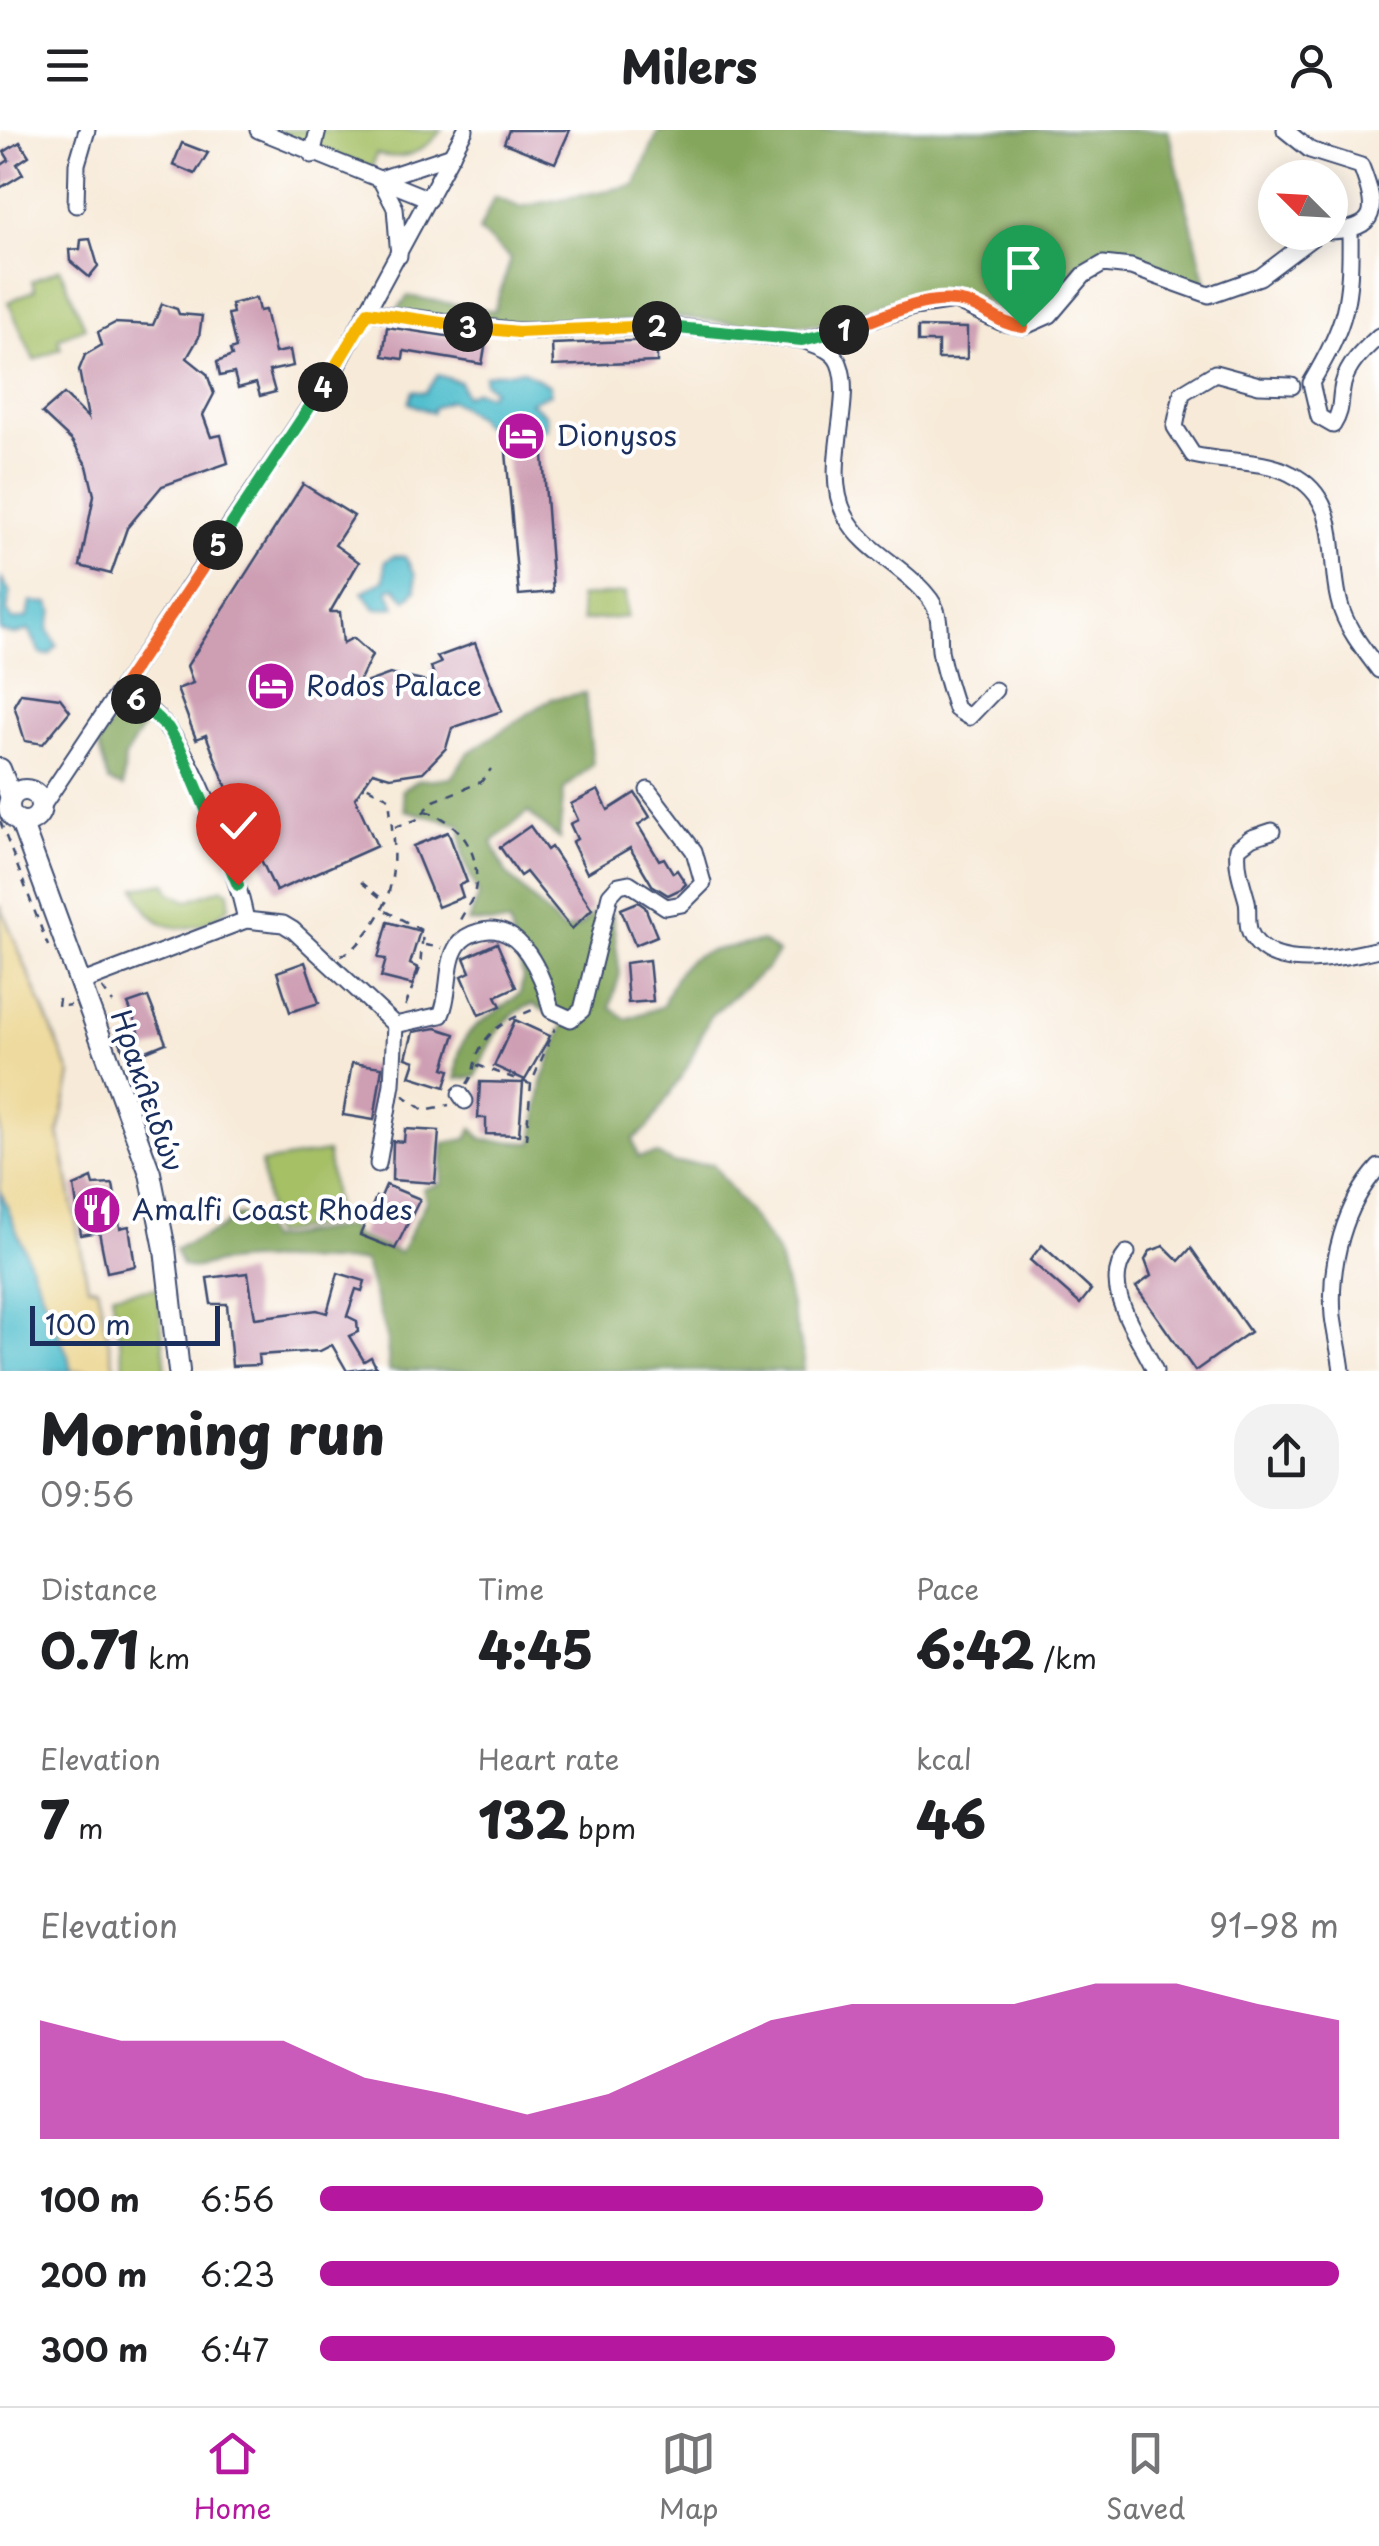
<!DOCTYPE html>
<html lang="en">
<head>
<meta charset="utf-8">
<style>
	body { margin:0; font-family:"Playpen Sans",sans-serif; background:#f2f2f2; color:#202124; height:100vh; display:flex; flex-direction:column; font-size:38px; white-space:nowrap }
	* { box-sizing:border-box; margin:0 }
	p { font-size:32px; color:#757577 }
	.icon { flex:none; width:55px; height:55px; fill:none; stroke:currentColor; stroke-width:2; stroke-linecap:round; stroke-linejoin:round }
	.map { position:relative; height:1241px; overflow:hidden }
	.side { display:flex; flex-direction:column; background:#fff; flex:1 }
	.side>* { flex:none }
	.needle { width:65px; rotate:294deg }
	.tools { position:absolute; left:1258px; top:30px; display:grid; gap:20px }
	.tools a { display:grid; place-items:center; width:90px; height:90px; border-radius:50%; background:#fff; box-shadow:0 5px 25px #0003; font-size:50px }
	.scale { position:absolute; left:30px; bottom:25px; width:190px; box-sizing:border-box; padding-left:10px; border:5px solid #1b2f5e; border-top:0; font-size:28px; line-height:35px; white-space:nowrap; color:#1b2f5e; -webkit-text-stroke:8px #fff; paint-order:stroke }
	.pin { position:absolute; display:grid; place-items:center; width:85px; height:85px; color:#fff; margin:-102px -42px; border-radius:50% 50% 50% 0; rotate:-45deg; box-shadow:0 0 10px #0007 }
	.pin .icon { rotate:45deg }
	.km { position:absolute; width:50px; height:50px; margin:-25px; border-radius:50%; background:#222; color:#fff; font-size:28px; line-height:50px; text-align:center }
	.round { display:grid; place-items:center; flex:none; width:105px; height:105px; border-radius:40px; background:#f2f2f2 }
	.overview { display:flex; align-items:center; justify-content:space-between; height:170px; padding:0 40px }
	h1 { font-size:55px; font-weight:800; line-height:75px }
	.figures { display:grid; grid-template-columns:repeat(3,1fr); gap:15px; height:170px; padding:10px 40px }
	.figures div { display:grid; align-content:center }
	.figures b { font-size:50px; font-weight:800 }
	.figures small { font-size:28px; font-weight:400 }
	.figures p { font-size:28px }
	.chart { height:280px; padding:20px 40px }
	.chart p { display:flex; justify-content:space-between }
	.chart svg { width:100%; height:180px; margin-top:10px; fill:#b5179e; opacity:.7 }
	ul { padding:0 40px; list-style:none; font-size:32px }
	li { display:grid; grid-template-columns:160px 120px 1fr; align-items:center; height:75px }
	li i { height:25px; border-radius:12px; background:#b5179e }
	header { display:flex; justify-content:space-between; align-items:center; height:130px; padding:0 40px; background:#fff; font-size:45px; font-weight:800 }
	.menu { display:flex; justify-content:space-around; align-items:center; height:140px; border-top:2px solid #e0e0e0; background:#fff; font-size:28px; color:#757577 }
	.menu a { display:grid; justify-items:center; gap:5px }
	.menu .on { color:#b5179e }
	.map>svg:first-child { display:block }
	.green { fill:#a6c066; stroke:#607862; stroke-width:2.5 }
	.forest { fill:#84a65b; stroke:#506a5c; stroke-width:2.5 }
	.sand { fill:#eeda9e; stroke:#84847e; stroke-width:2.5 }
	.water { fill:#53bfce; stroke:#377796; stroke-width:2.5 }
	.building { fill:#ce9eb3 }
	.lines { fill:none; stroke-linecap:round; stroke-linejoin:round }
	.minor-casing { stroke:#3c4b70; stroke-width:19 }
	.major-casing { stroke:#3c4b70; stroke-width:24 }
	.path { stroke:#3c4b70; stroke-width:2.5; stroke-dasharray:8 8; stroke-linecap:butt }
	.minor { stroke:#fff; stroke-width:15 }
	.major { stroke:#fff; stroke-width:20 }
	.split-1-casing { stroke:#fff; stroke-width:20 }
	.split-2-casing { stroke:#fff; stroke-width:20 }
	.split-3-casing { stroke:#fff; stroke-width:20 }
	.split-4-casing { stroke:#fff; stroke-width:20 }
	.split-5-casing { stroke:#fff; stroke-width:20 }
	.split-6-casing { stroke:#fff; stroke-width:20 }
	.split-7-casing { stroke:#fff; stroke-width:20 }
	.split-1 { stroke:#f0652b; stroke-width:12 }
	.split-2 { stroke:#22a559; stroke-width:12 }
	.split-3 { stroke:#f5b400; stroke-width:12 }
	.split-4 { stroke:#f5b400; stroke-width:12 }
	.split-5 { stroke:#22a559; stroke-width:12 }
	.split-6 { stroke:#f0652b; stroke-width:12 }
	.split-7 { stroke:#22a559; stroke-width:12 }
	.labels { text-anchor:middle; stroke-width:8; stroke-linejoin:round; paint-order:stroke }
	.poi-label { font-size:28px; fill:#1b2f5e; stroke:#fff; text-anchor:start }
	.street-label { font-size:28px; fill:#1b2f5e; stroke:#fff }
</style>
</head>
<body>
<header><svg class="icon" aria-label="menu" viewBox="0 0 24 24"><path d="M4 6h16M4 12h16M4 18h16"/></svg>Milers<svg class="icon" aria-label="person" viewBox="0 0 24 24"><circle cx="12" cy="8" r="4"/><path d="M4 21q1-7 8-7t8 7"/></svg></header>
<div class="map">
<svg width="1379" height="1241" viewBox="0 0 1379 1241">
	<rect width="100%" height="100%" fill="#fff"/>
	<filter id="ink" filterUnits="userSpaceOnUse"><feTurbulence type="fractalNoise" baseFrequency=".01" numOctaves="2"/><feDisplacementMap in="SourceGraphic" scale="20" xChannelSelector="R" yChannelSelector="G"/><feConvolveMatrix kernelMatrix="1 2 1 2 8 2 1 2 1" color-interpolation-filters="sRGB"/></filter>
	<filter id="wash" filterUnits="userSpaceOnUse"><feTurbulence type="fractalNoise" baseFrequency=".0048" numOctaves="4" result="noise"/><feDisplacementMap in="SourceGraphic" scale="40" xChannelSelector="R" yChannelSelector="G"/><feGaussianBlur stdDeviation="2.25" result="paint"/><feColorMatrix in="noise" values="0 0 0 0 0 0 0 0 0 0 0 0 0 0 0 0 0 1.4 0 .05"/><feComposite in="paint" operator="in"/></filter>
	<g filter="url(#wash)">
		<rect width="100%" height="100%" fill="#f7ead8"/>
		<g class="green">
			<path d="M271 0H442C424 22 404 32 376 24L372 38Z"/>
			<polygon points="60,139 85,197 58,209 61,218 34,230 8,172 35,160 32,151"/>
			<polygon points="625,463 627,487 582,491 579,467"/>
			<path d="M166 753 170 762 187 771 222 758 229 761V777C194 808 152 806 136 758Z"/>
			<polygon points="327,1022 338,1093 272,1104 261,1033"/>
			<polygon points="158,1158 166,1241 125,1241 112,1164"/>
		</g>
		<g class="forest">
			<polygon points="659,0 1168,0 1207,157 1109,124 1078,137 1036,179 1020,188 953,157 884,174 830,194 768,197 674,187 523,200 389,190 408,166 494,181 511,129 479,101 494,67 520,77 635,55"/>
			<path d="M585 563 593 634 564 659 559 709 528 682 492 712 506 743 563 800 578 797 593 784H612L620 844 610 877 626 889 663 876C685 813 703 824 763 811L778 823 767 838 710 886 688 936 648 998 633 1009 638 1027 657 1024 673 1033 713 1034 778 1123 804 1229 803 1241H389L387 1209 364 1131C304 1133 251 1123 192 1138L182 1136 175 1119 218 1100 238 1085 258 1087 268 1109 350 1096 354 1106 400 1123 426 1071 423 1059 441 1054 444 1013 467 1009 472 998 483 1010 533 1013 542 952 564 893 533 874C501 885 487 916 476 947L456 949C457 891 484 897 520 863L523 847 509 794 468 792 479 766 463 727 461 695 405 680 402 660 419 650 451 648 468 623 551 569Z"/>
			<polygon points="124,573 148,588 125,627 123,657 109,652 98,614"/>
		</g>
		<polygon class="sand" points="0,775 71,945 59,1002 88,1156 97,1157 115,1241 71,1241 0,1060"/>
		<g class="water">
			<polygon points="522,240 550,256 550,264 530,272 546,285 547,299 537,301 535,294 493,299 481,295 478,288 450,270 433,278 432,283 409,273 413,261 425,263 438,245 460,252 465,266 475,261 488,265 493,259 484,252 485,245"/>
			<polygon points="394,426 405,427 415,444 416,460 406,470 395,457 388,459 395,477 375,479 363,462 384,450 385,431"/>
			<polygon points="2,449 10,463 7,481 13,490 28,487 31,472 49,473 53,481 48,499 57,516 49,525 41,524 29,500 14,505 0,501"/>
			<polygon points="0,1060 68,1226 71,1241 0,1241"/>
		</g>
		<g id="blocks">
			<g class="building">
				<polygon points="509,0 570,0 555,33 504,13"/>
				<polygon points="20,12 29,26 17,34 23,44 0,58 0,36 9,30 4,22"/>
				<polygon points="182,13 208,23 195,44 173,35"/>
				<polygon points="90,109 98,136 89,147 70,131 69,120 80,119 81,110"/>
				<polygon points="256,168 259,181 265,180 275,223 290,220 293,236 269,241 275,262 260,266 256,253 238,258 234,243 220,246 217,232 232,226 230,220 236,218 228,184 233,183 231,174"/>
				<polygon points="162,174 177,179 179,184 202,186 199,207 187,228 207,244 214,264 203,285 211,307 221,305 228,333 162,356 127,398 111,444 80,436 94,365 87,336 72,311 42,283 64,264 88,288 79,240 85,225 102,215 98,202 115,193 153,195"/>
				<polygon points="387,197 486,212 482,234 404,221 403,229 383,226"/>
				<polygon points="918,197 967,198 967,229 938,229 938,212 918,212"/>
				<polygon points="657,210 657,232 553,236 552,214"/>
				<polygon points="542,312 553,462 519,465 506,322 516,321 515,314"/>
				<polygon points="303,354 354,386 335,415 359,432 330,482 340,482 343,513 353,508 372,525 357,556 390,544 437,554 431,537 441,533 437,527 475,513 502,581 452,598 446,618 423,642 390,647 373,642 355,668 377,716 276,761 253,713 249,714 206,605 196,609 177,559 193,553 187,536"/>
				<polygon points="21,563 60,568 70,581 43,614 25,611 14,575"/>
				<polygon points="598,660 608,680 635,663 650,687 638,695 659,730 664,728 673,743 677,740 686,754 681,759 668,765 652,755 630,718 587,743 572,712 577,709 570,694 578,690 571,674"/>
				<polygon points="530,696 547,720 551,717 592,779 572,799 526,742 520,746 500,717"/>
				<polygon points="448,702 467,752 459,755 463,767 438,777 413,716"/>
				<polygon points="638,772 645,777 657,806 635,815 621,779"/>
				<polygon points="388,792 420,801 410,834 418,838 413,855 381,847 386,829 378,828"/>
				<polygon points="497,813 516,857 496,866 501,876 479,885 462,846 470,842 464,828"/>
				<polygon points="649,830 653,871 628,873 625,833"/>
				<polygon points="305,832 319,873 290,882 277,842"/>
				<polygon points="148,867 166,913 127,929 120,912 140,904 128,874"/>
				<polygon points="515,890 550,906 525,950 494,936"/>
				<polygon points="436,898 455,904 444,938 450,940 445,957 410,946 415,931 406,928 413,902"/>
				<polygon points="352,933 382,937 374,990 343,985"/>
				<polygon points="480,952 523,953 519,1005 486,1004 486,988 478,988"/>
				<polygon points="405,999 439,1001 435,1053 392,1050 393,1011 404,1012"/>
				<polygon points="92,1048 94,1055 113,1054 120,1098 129,1096 135,1136 107,1142 99,1102 81,1105 74,1056"/>
				<polygon points="386,1055 420,1069 395,1119 360,1105 376,1067 380,1069"/>
				<polygon points="1042,1115 1091,1160 1080,1174 1030,1130"/>
				<polygon points="1164,1116 1179,1131 1191,1118 1250,1202 1195,1241 1136,1157 1151,1146 1145,1130 1150,1121"/>
				<polygon points="248,1143 255,1188 317,1180 327,1183 338,1143 365,1151 362,1161 356,1159 347,1186 357,1191 358,1202 349,1206 364,1231 371,1227 376,1237 347,1241 332,1215 320,1221 258,1225 259,1235 232,1236 227,1174 211,1174 207,1148"/>
			</g>
		</g>
	</g>
	<g filter="url(#ink)">
		<use href="#blocks" fill-opacity="0" stroke="#3c4b70" stroke-width="2.5"/>
		<g class="lines">
			<g class="minor-casing">
				<g id="minor">
					<polyline points="258,0 429,69"/>
					<path d="M1285 0 1310 20 1361 36C1378 80 1379 99 1330 101"/>
					<polyline points="312,25 318,0"/>
					<polyline points="380,49 395,78 399,126"/>
					<polyline points="380,49 452,25"/>
					<polyline points="76,75 77,34 87,0"/>
					<path d="M1350 101C1351 171 1347 193 1311 253L1319 287 1333 295C1343 279 1339 271 1343 254 1348 234 1364 220 1379 206"/>
					<polyline points="368,182 518,201 665,196 802,210 914,177 955,171 1000,192 1023,197 1050,185 1084,145 1103,134 1131,137 1209,165 1260,147 1320,102"/>
					<path d="M802 210C815 215 833 219 839 233 855 272 821 338 845 385 863 420 902 435 926 464 943 483 938 497 940 520 943 540 950 560 956 579L969 587 995 560"/>
					<path d="M1292 256 1259 255 1215 243 1182 263 1175 297 1193 325C1224 333 1263 329 1291 344 1346 371 1325 432 1342 481 1350 503 1365 521 1379 540"/>
					<path d="M122 557C137 570 157 584 169 600 201 642 235 738 246 790"/>
					<polyline points="41,678 340,231 465,0"/>
					<polyline points="207,679 226,688 241,724 234,741"/>
					<path d="M1272 701 1251 708 1238 718C1236 738 1242 752 1247 771 1249 781 1246 793 1250 802 1269 846 1345 827 1379 819"/>
					<path d="M80 853 246 790 283 794 293 800 395 895 441 885C451 864 445 834 458 815 463 808 470 804 478 802 521 788 544 848 551 880L571 889 582 880 610 765 619 755 629 753 666 777 682 774 703 753 694 721 648 660"/>
					<polyline points="460,964 465,971"/>
					<polyline points="378,1034 392,954 395,895"/>
					<path d="M1127 1123C1098 1157 1140 1206 1155 1241"/>
					<path d="M1342 1241C1340 1222 1335 1204 1333 1186 1329 1134 1344 1075 1379 1037"/>
				</g>
			</g>
			<g class="major-casing">
				<g id="major">
					<polyline points="0,639 11,667"/>
					<circle cx="25" cy="676" r="16"/>
					<polyline points="21,692 150,1043 165,1119 179,1241"/>
				</g>
			</g>
			<g class="path">
				<path d="M425 681C459 690 482 723 475 760 473 772 462 783 458 795"/>
				<polyline points="0,691 48,816"/>
				<polyline points="395,697 416,690 434,671 481,652 491,639"/>
				<polyline points="361,752 387,773"/>
				<polyline points="386,781 423,801 420,838 405,877"/>
				<polyline points="425,815 442,818"/>
				<path d="M341 825C356 820 360 811 370 799 401 759 394 717 389 668L364 655"/>
				<polyline points="102,858 113,873"/>
				<polyline points="59,868 58,877 70,875"/>
				<polyline points="477,935 530,954"/>
				<path d="M467 954C475 943 473 935 478 923 491 895 511 889 537 878"/>
				<polyline points="403,965 424,980 449,975"/>
				<polyline points="526,1009 531,954 555,898"/>
			</g>
			<use href="#minor" class="minor"/>
			<use href="#major" class="major"/>
		</g>
	</g>
	<g class="lines" filter="url(#ink)">
		<g class="split-1-casing">
			<path id="split-1" d="M844 200C881 189 927 162 966 173 987 179 1000 195 1023 197"/>
		</g>
		<g class="split-2-casing">
			<polyline id="split-2" points="657,196 802,210 844,200"/>
		</g>
		<g class="split-3-casing">
			<polyline id="split-3" points="468,197 518,202 657,196"/>
		</g>
		<g class="split-4-casing">
			<polyline id="split-4" points="323,257 368,182 468,197"/>
		</g>
		<g class="split-5-casing">
			<polyline id="split-5" points="218,415 323,257"/>
		</g>
		<g class="split-6-casing">
			<polyline id="split-6" points="136,569 122,557 218,415"/>
		</g>
		<g class="split-7-casing">
			<polyline id="split-7" points="136,569 168,598 180,618 238,755"/>
		</g>
		<use href="#split-1" class="split-1"/>
		<use href="#split-2" class="split-2"/>
		<use href="#split-3" class="split-3"/>
		<use href="#split-4" class="split-4"/>
		<use href="#split-5" class="split-5"/>
		<use href="#split-6" class="split-6"/>
		<use href="#split-7" class="split-7"/>
	</g>
	<defs>
		<g id="hotel-disc" transform="scale(2.5)"><circle r="9.5" fill="#b5179e" stroke="#fff"/><path d="M-6-4.5h1.5V1H6V5H4.5V3h-9V5H-6ZM-4 0a1.8 1.8 0 1 1 3.6 0ZM.5 0V-2.5h3Q6-2.5 6 0Z" fill="#fff"/></g>
		<g id="restaurant-disc" transform="scale(2.5)"><circle r="9.5" fill="#b5179e" stroke="#fff"/><path d="M-5-6h1v4h1v-4h1v4h1v-4h1v5L-1.5 .5V6h-2V.5L-5-1ZM5-6V6H3V1.5H1.5Q1.5-4 5-6Z" fill="#fff"/></g>
	</defs>
	<g fill-rule="evenodd">
		<use href="#hotel-disc" x="521" y="306"/>
		<use href="#hotel-disc" x="271" y="556"/>
		<use href="#restaurant-disc" x="97" y="1080"/>
	</g>
	<g class="labels">
		<g class="poi-label">
			<text x="556" y="316">Dionysos</text>
			<text x="306" y="566">Rodos Palace</text>
			<text x="132" y="1090">Amalfi Coast Rhodes</text>
		</g>
		<g class="street-label">
			<text transform="translate(147 961) rotate(71)" y="10">Ηρακλειδών</text>
		</g>
	</g>
</svg>
<div class="tools">
<a><svg class="needle" viewBox="-14 -14 28 28"><path d="M0-13l5 13h-10z" fill="#e53935"/><path d="M0 13l5-13h-10z" fill="#757577"/></svg></a>
</div>
<div class="scale">100 m</div>
<div class="pin" style="left:1023px;top:197px;background:#1e9e55"><svg class="icon" aria-label="arrive" viewBox="0 0 24 24"><path d="M6 21V4h12l-3 4 3 4H6"/></svg></div>
<div class="pin" style="left:238px;top:755px;background:#d93025"><svg class="icon" aria-label="check" viewBox="0 0 24 24"><path d="M5 12l5 5 9-10"/></svg></div>
<b class="km" style="left:844px;top:200px">1</b>
<b class="km" style="left:657px;top:196px">2</b>
<b class="km" style="left:468px;top:197px">3</b>
<b class="km" style="left:323px;top:257px">4</b>
<b class="km" style="left:218px;top:415px">5</b>
<b class="km" style="left:136px;top:569px">6</b>
</div>
<section class="side">
<div class="overview"><div><h1>Morning run</h1><p>09:56</p></div><a class="round"><svg class="icon" aria-label="share" viewBox="0 0 24 24"><path d="M12 15V3M7 8l5-5 5 5M5 13v7h14v-7"/></svg></a></div>
<div class="figures">
<div><p>Distance</p><b>0.71<small> km</small></b></div>
<div><p>Time</p><b>4:45</b></div>
<div><p>Pace</p><b>6:42<small> /km</small></b></div>
</div>
<div class="figures">
<div><p>Elevation</p><b>7<small> m</small></b></div>
<div><p>Heart rate</p><b>132<small> bpm</small></b></div>
<div><p>kcal</p><b>46</b></div>
</div>
<div class="chart"><p><span>Elevation</span>91–98 m</p>
<svg viewBox="0 0 160 44" preserveAspectRatio="none"><path d="M0 44V15L10 20L20 20L30 20L40 29L50 33L60 38L70 33L80 24L90 15L100 11L110 11L120 11L130 6L140 6L150 11L160 15V44z"/></svg>
</div>
<ul>
<li><b>100 m</b>6:56<i style="width:71%"></i></li>
<li><b>200 m</b>6:23<i style="width:100%"></i></li>
<li><b>300 m</b>6:47<i style="width:78%"></i></li>
</ul>
</section>
<nav class="menu">
<a class="on"><svg class="icon" aria-label="home" viewBox="0 0 24 24"><path d="M3 11l9-7 9 7M6 9v11h12V9"/></svg>Home</a>
<a><svg class="icon" aria-label="map" viewBox="0 0 24 24"><path d="M3 6l6-2 6 2 6-2v14l-6 2-6-2-6 2zM9 4v14M15 6v14"/></svg>Map</a>
<a><svg class="icon" aria-label="saved" viewBox="0 0 24 24"><path d="M7 4h10v16l-5-4-5 4z"/></svg>Saved</a>
</nav>
</body>
</html>
